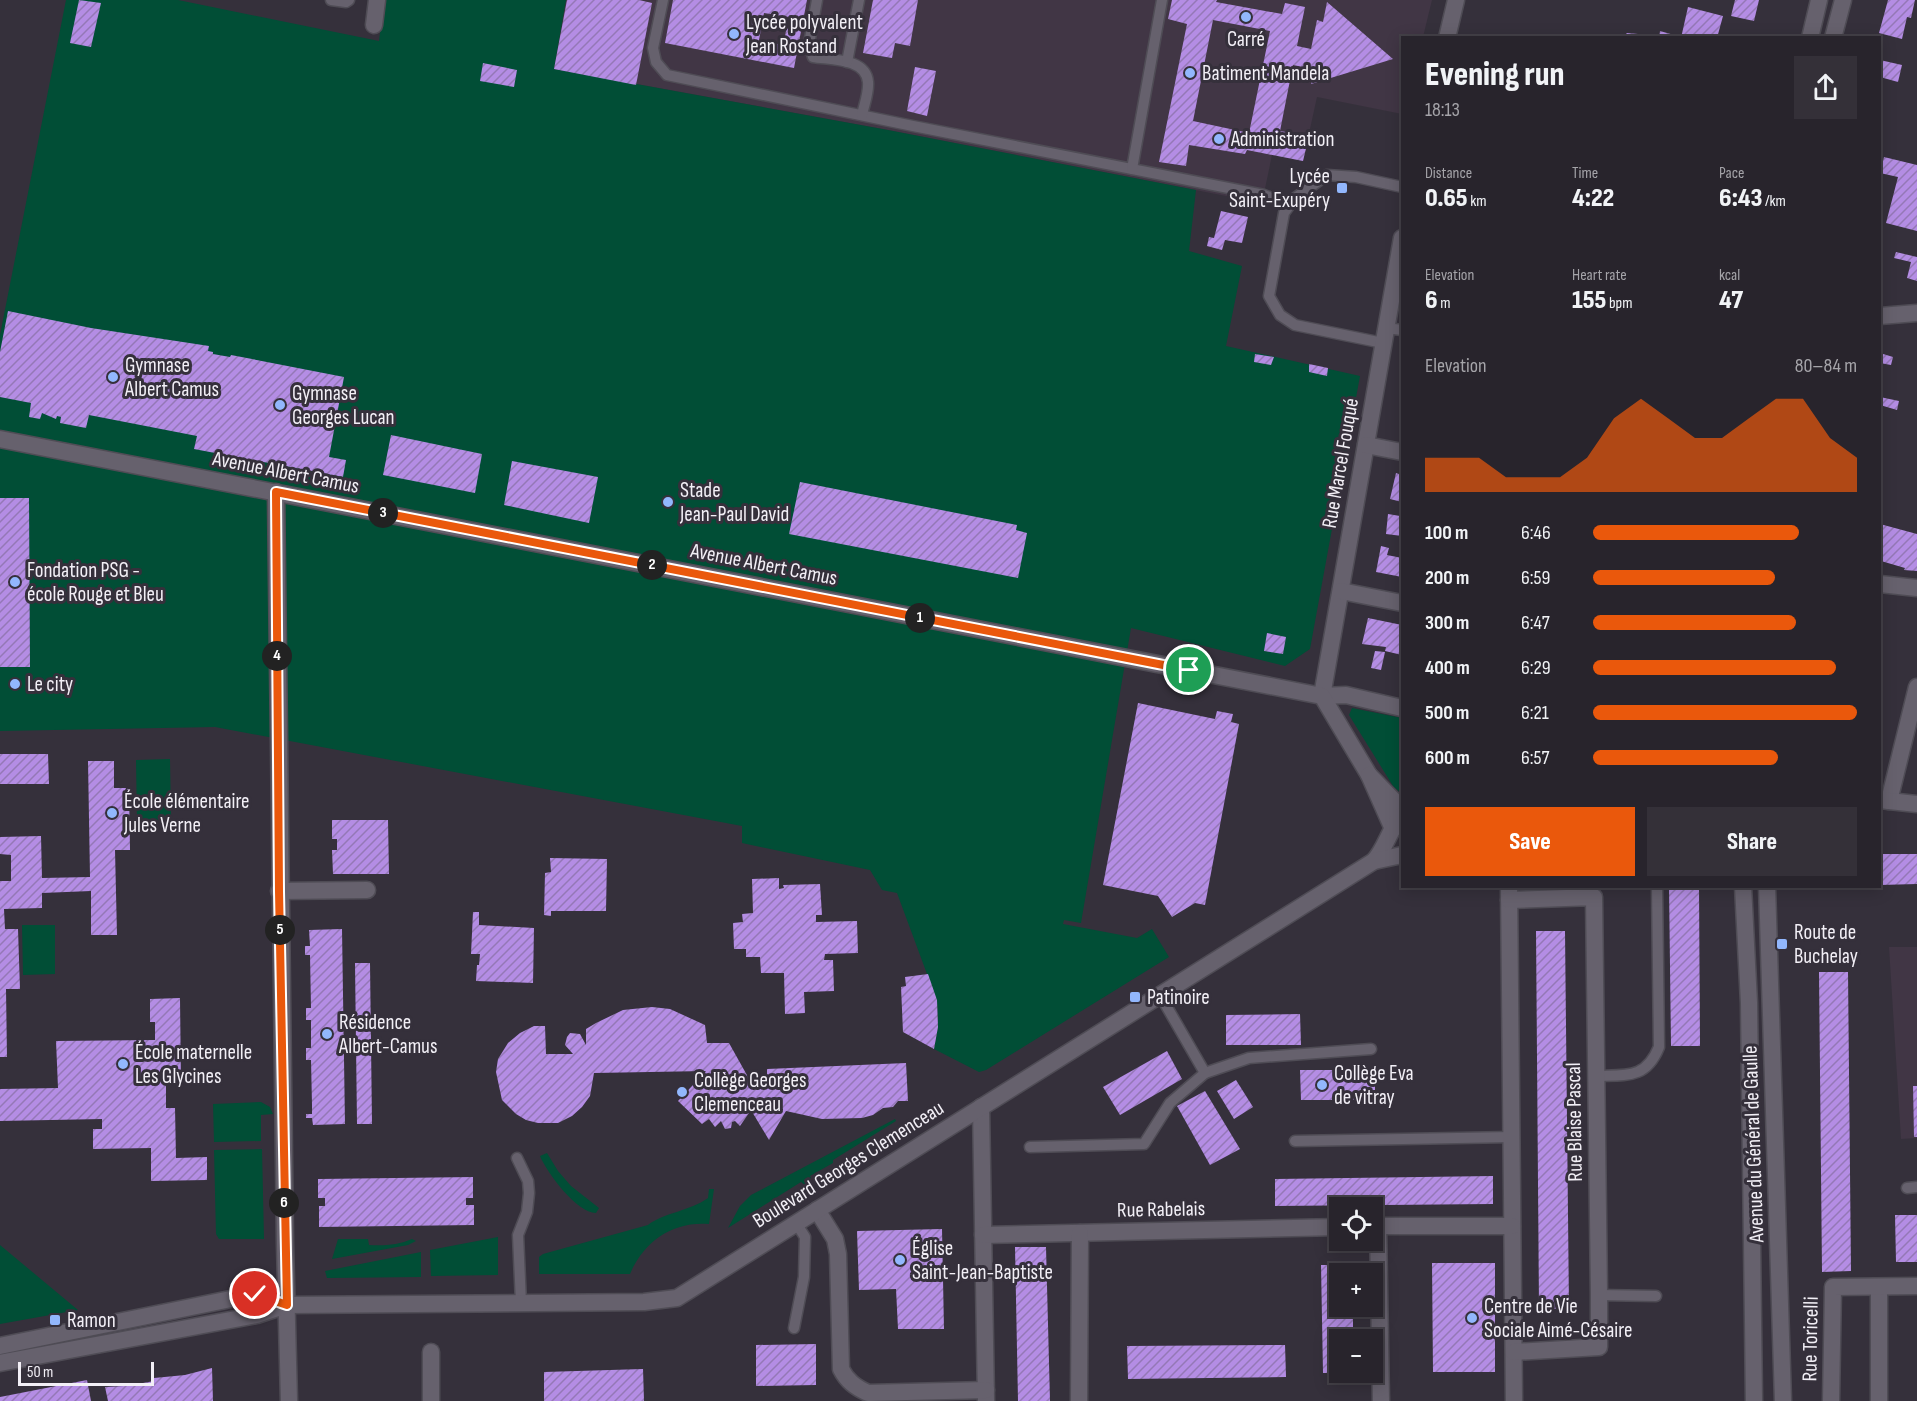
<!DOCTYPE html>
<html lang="en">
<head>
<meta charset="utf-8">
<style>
	body { margin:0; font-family:"Sofia Sans Condensed",sans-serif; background:#343038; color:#f1f3f6; height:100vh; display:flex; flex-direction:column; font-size:22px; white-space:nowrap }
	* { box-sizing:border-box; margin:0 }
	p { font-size:20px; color:#a5a4a9 }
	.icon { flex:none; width:33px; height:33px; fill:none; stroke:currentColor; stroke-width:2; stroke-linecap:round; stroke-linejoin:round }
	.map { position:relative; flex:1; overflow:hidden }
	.sheet { position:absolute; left:1401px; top:36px; width:480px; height:852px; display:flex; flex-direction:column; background:#28242c; border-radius:0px; box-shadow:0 3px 15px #0003,0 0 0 2px #444148 }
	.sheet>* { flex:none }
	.controls { position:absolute; left:1329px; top:1197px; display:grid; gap:12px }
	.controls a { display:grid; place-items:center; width:54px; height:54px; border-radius:0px; background:#28242c; box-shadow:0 3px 15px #0003,0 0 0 2px #444148; font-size:30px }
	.scale { position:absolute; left:18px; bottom:15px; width:136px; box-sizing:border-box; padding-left:6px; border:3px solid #f2eff6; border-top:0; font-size:16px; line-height:21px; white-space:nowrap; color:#f2eff6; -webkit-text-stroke:4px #35303b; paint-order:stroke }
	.pin { position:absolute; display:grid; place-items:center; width:51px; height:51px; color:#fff; margin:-26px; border:3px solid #fff; border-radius:50%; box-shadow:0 2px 6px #0007 }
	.km { position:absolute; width:30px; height:30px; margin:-15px; border-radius:50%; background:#222; color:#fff; font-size:16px; line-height:30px; text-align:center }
	.round { display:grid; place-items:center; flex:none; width:63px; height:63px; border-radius:0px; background:#343038 }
	.head { display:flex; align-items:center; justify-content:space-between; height:102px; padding:0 24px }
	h1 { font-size:33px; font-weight:800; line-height:45px }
	.figures { display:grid; grid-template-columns:repeat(3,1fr); gap:9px; height:102px; padding:6px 24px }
	.figures div { display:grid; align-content:center }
	.figures b { font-size:26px; font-weight:800 }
	.figures small { font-size:16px; font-weight:400 }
	.figures p { font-size:16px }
	.chart { height:168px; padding:12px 24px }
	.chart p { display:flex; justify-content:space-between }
	.chart svg { width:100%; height:108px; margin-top:6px; fill:#ea580c; opacity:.7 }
	.action { display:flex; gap:12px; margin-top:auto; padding:12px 24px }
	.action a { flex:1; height:69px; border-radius:0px; background:#ea580c; color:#fff; font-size:24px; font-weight:800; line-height:69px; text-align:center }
	.action a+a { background:#343038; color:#f1f3f6 }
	ul { padding:0 24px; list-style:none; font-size:20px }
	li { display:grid; grid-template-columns:96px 72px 1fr; align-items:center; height:45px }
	li i { height:15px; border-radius:8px; background:#ea580c }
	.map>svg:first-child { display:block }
	.education { fill:#413645 }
	.grass { fill:#014e36 }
	.building { fill:url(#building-hatch); fill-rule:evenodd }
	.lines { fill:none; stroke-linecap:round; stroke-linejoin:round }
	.service-casing { stroke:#4f4c55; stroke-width:13 }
	.minor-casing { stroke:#4f4c55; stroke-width:19 }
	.tertiary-casing { stroke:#4f4c55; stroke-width:19 }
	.secondary-casing { stroke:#4f4c55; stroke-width:19 }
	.service { stroke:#66616d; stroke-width:10 }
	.minor { stroke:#66616d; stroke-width:16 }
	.tertiary { stroke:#66616d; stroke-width:16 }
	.secondary { stroke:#66616d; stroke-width:16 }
	.route-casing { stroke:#fff; stroke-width:12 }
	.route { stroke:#ea580c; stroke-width:8 }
	.poi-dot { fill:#92b7fd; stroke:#35303b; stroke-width:2 }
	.labels { text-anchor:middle; stroke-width:6; stroke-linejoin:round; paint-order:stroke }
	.poi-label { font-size:21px; fill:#f2eff6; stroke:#35303b; text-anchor:start }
	.street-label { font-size:21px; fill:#f2eff6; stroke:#35303b }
</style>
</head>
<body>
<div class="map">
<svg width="1917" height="1401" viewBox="0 0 1917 1401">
	<defs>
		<pattern id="building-hatch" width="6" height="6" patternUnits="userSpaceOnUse" patternTransform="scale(1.5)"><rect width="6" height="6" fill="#b48de4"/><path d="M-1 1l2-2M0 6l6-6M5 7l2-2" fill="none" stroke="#9478b6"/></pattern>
	</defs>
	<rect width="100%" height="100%" fill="#35303b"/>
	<g class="education">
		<polygon points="566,0 1432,0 1423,37 1402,38 1402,114 1317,97 1303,161 1272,155 1262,203 888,130 554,69"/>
		<polygon points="1889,947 1917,947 1917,1138 1901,1139"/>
	</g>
	<g class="grass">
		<polygon points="66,0 178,0 379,41 384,0 566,0 554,69 888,130 1196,190 1189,251 1242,266 1226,346 1360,376 1310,649 1285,666 1131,628 1081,923 1064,920 1063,924 1137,938 1152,929 1169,957 986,1070 979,1072 934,1049 938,1027 937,1001 897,893 882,890 870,870 742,843 742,826 215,727 0,731 0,335"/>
		<polygon points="1352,708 1402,718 1402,794 1393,786 1349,715"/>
		<polygon points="170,759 171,821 137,821 136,760"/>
		<polygon points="22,925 55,925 55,974 23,975"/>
		<polygon points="261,1102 270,1107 273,1114 261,1115 261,1141 214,1142 213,1104"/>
		<polygon points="895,1119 896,1121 833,1160 833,1163 810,1176 811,1178 805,1185 801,1182 728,1228 740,1206 751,1195"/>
		<polygon points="262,1149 264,1239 219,1239 216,1234 214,1150"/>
		<path d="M547 1153 558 1171 571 1186 599 1208 596 1213C577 1213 547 1173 540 1156Z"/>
		<path d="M709 1189H714L709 1224C673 1221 644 1241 630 1274H539V1257L543 1254 648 1225C663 1213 690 1211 708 1198Z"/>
		<polygon points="498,1237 498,1275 431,1276 430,1250"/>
		<path d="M338 1239H368L369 1245C383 1246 399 1245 412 1239L416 1241 408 1245 332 1259Z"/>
		<polygon points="0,1245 78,1310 0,1324"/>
		<polygon points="421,1252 421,1277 327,1278 325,1271"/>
	</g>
	<g class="building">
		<polygon points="79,0 101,3 91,47 70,43"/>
		<polygon points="567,0 639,0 652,3 636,85 554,69"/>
		<path d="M673 0H807L794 68 665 43ZM764 13 789 17 783 45 759 40Z"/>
		<polygon points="873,0 918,0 910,46 895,43 892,58 863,53"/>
		<path d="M1172 0H1217L1216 2 1282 14 1285 3 1305 7 1297 46 1311 49 1317 20 1323 22 1327 2 1393 59 1311 84 1313 69 1293 65 1280 131 1309 136 1303 161 1247 150 1245 154 1189 145 1186 166 1159 162 1187 24 1168 19ZM1213 20 1270 31 1249 133 1193 121Z"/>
		<polygon points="1735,0 1759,0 1754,21 1731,16"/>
		<polygon points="1888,0 1915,0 1911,18 1907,17 1902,39 1879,33"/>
		<polygon points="1688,7 1723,16 1717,38 1681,38"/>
		<polygon points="1660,31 1681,37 1681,38 1659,38"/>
		<polygon points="1627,33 1638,34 1647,38 1622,38"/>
		<polygon points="1880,60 1902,65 1898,82 1880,77"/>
		<polygon points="483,63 517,70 514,87 480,81"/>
		<polygon points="915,67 936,71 927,116 907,111"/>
		<polygon points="1884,157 1917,165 1917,231 1886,223 1898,177 1880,173"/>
		<polygon points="1221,211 1248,217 1242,243 1225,240 1222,250 1207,246 1209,237 1214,238"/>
		<polygon points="1896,252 1917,257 1917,281 1907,278 1911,262 1894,258"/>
		<polygon points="8,311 91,328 209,346 208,351 213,352 213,354 230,357 231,355 344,377 329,457 346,460 343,477 194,449 197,436 89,415 86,428 60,423 61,417 57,416 56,419 42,413 40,419 29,417 31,403 0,397 0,352"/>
		<polygon points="1880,353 1893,357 1891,365 1880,363"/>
		<polygon points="1255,354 1274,357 1271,365 1254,362"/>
		<polygon points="1309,364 1328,368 1327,376 1309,372"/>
		<polygon points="1880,397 1899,401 1897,410 1880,405"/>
		<polygon points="391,435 482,454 475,493 383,475"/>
		<polygon points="512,461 598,477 589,523 504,505"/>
		<polygon points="1396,473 1402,475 1402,502 1390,499"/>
		<polygon points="800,482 1017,525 1016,530 1027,533 1018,578 789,534"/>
		<polygon points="0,498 29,498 30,667 0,667"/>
		<polygon points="1402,509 1402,536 1386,534 1388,514 1400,516"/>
		<polygon points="1880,524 1917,534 1917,571 1904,570 1905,568 1881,561 1880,564"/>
		<polygon points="1381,546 1389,548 1387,555 1402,558 1402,577 1376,572"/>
		<polygon points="1368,618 1402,625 1402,655 1385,651 1386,647 1362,644"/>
		<polygon points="1267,633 1286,637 1283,654 1264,651"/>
		<polygon points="1375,651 1385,652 1381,670 1371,668"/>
		<polygon points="1138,703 1215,719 1217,711 1233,714 1231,722 1239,724 1205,905 1195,903 1172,917 1158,896 1103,885"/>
		<polygon points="0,754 48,754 49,784 0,784"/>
		<polygon points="88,761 114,761 114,788 129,788 130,850 115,850 117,935 91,935 91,891 42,893 42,908 4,909 5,929 18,929 20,989 6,989 7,1057 0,1057 0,881 11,881 11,855 0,854 0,837 41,836 42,878 90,877"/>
		<polygon points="332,820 388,820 389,874 333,874 332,850 337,850 337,839 332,839"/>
		<polygon points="1880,854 1917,854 1917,884 1880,885"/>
		<polygon points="550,858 607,859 606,911 551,911 551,916 544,915 545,873 551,872"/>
		<polygon points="779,878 779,889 784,888 783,885 820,884 822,915 816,915 816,922 857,921 858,953 825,954 824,960 833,960 834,991 804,992 805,1013 785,1014 784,973 761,973 760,957 746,957 746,949 734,949 733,923 743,922 742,914 753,913 752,879"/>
		<polygon points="1669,886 1699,886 1700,1046 1671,1046"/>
		<polygon points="473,912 479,912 479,925 534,928 533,983 476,981 477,965 479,965 480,954 471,954"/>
		<polygon points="342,929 345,1124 313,1125 312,1118 306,1118 306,1114 312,1114 312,1105 311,1060 306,1060 306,1048 311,1048 311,1020 306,1020 306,1008 311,1008 310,955 305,955 305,946 310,946 309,930"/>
		<polygon points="1536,931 1565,931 1569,1309 1539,1309"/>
		<polygon points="355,963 370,963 372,1124 357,1124"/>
		<polygon points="1819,972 1848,972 1851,1271 1822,1272"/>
		<polygon points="928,974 937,1000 938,1027 934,1049 903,1032 901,987 906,986 905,977"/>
		<polygon points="180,998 181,1084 166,1085 166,1108 175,1108 176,1158 207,1157 207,1180 151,1181 151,1148 93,1149 93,1129 102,1129 102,1119 0,1121 0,1089 58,1088 56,1041 155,1040 155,1022 150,1022 150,999"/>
		<polygon points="652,1007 670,1009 705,1025 707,1043 729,1043 748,1077 755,1073 759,1075 767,1083 767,1069 906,1063 908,1101 898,1101 893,1107 883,1108 873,1115 862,1118 822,1119 786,1111 769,1140 751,1110 740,1126 735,1121 732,1122 731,1128 725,1129 721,1121 715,1127 709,1119 702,1124 678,1101 706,1071 594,1073 590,1096 582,1107 572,1116 558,1123 538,1123 526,1120 516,1114 502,1100 496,1072 498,1059 508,1043 520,1033 534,1026 545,1026 546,1054 573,1054 565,1045 567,1037 570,1033 580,1034 586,1045 586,1029 596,1023 623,1010"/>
		<polygon points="1300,1014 1301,1045 1226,1045 1226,1015"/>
		<polygon points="1167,1051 1182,1079 1120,1115 1103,1087"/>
		<polygon points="1300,1070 1375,1070 1375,1100 1301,1100"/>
		<polygon points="1236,1080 1253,1107 1234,1119 1217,1091"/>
		<polygon points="1913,1086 1917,1086 1917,1137 1914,1137"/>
		<polygon points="1205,1091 1240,1149 1210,1165 1177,1106"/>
		<polygon points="1493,1176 1493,1204 1275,1206 1275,1179"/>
		<polygon points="473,1177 473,1198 466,1198 466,1205 474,1205 474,1225 319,1227 319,1206 325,1206 325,1198 318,1198 318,1179"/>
		<polygon points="1895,1215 1917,1215 1917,1262 1896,1262"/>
		<polygon points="942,1229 944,1329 898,1329 896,1289 859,1290 857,1231"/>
		<polygon points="1015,1247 1046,1247 1050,1401 1018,1401"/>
		<polygon points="1432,1263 1495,1263 1495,1372 1433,1372"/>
		<polygon points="1321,1265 1352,1265 1352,1274 1340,1274 1340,1306 1353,1306 1353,1340 1340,1340 1340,1373 1323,1373"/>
		<polygon points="816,1344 816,1385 756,1386 756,1345"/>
		<polygon points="1285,1345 1286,1377 1128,1379 1127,1346"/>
		<polygon points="212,1368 213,1401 108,1401 105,1387 143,1385 143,1383 154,1381 154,1378 185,1375"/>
		<polygon points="643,1369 644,1401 544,1401 544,1372"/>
		<polygon points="87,1380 91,1401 0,1401 0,1397"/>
	</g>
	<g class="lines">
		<g class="service-casing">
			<g id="service">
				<polyline points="331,0 346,2 349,0"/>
				<polyline points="663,0 653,48 656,62 667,75 913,126 1264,195 1289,205"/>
				<path d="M817 0 809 44 813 57C831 60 866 58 868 82 869 93 864 105 862 115"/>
				<polyline points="847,62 859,0"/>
				<polyline points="1132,169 1162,0"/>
				<polyline points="1386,328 1402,330"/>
				<polyline points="1383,343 1295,325 1280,315 1269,296 1284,213 1295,198 1327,175 1356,177 1402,187"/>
				<polyline points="1205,1073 1249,1058 1371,1049"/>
				<path d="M1596 1076C1627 1075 1646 1079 1659 1047L1657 886"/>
				<polyline points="1295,1141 1512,1137"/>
				<polyline points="1030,1147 1144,1144 1170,1103 1205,1073 1160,995"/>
				<polyline points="517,1158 528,1181 529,1193 527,1212 518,1235 521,1303"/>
				<polyline points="1907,1188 1917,1187"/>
				<polyline points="1599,1295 1656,1296"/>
				<polyline points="794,1328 804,1277 805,1237 796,1223"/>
			</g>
		</g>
		<g class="minor-casing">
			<g id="minor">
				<polyline points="374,25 377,0"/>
				<polyline points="1447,38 1456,0"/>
				<polyline points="1402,238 1322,696 1346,695 1402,708"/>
				<polyline points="1880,316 1917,313"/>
				<polyline points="0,439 1322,696 1369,775"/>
				<polyline points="1366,445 1402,452"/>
				<polyline points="276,492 285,1244 289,1401"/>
				<polyline points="1880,584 1917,588"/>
				<polyline points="1341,591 1402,603"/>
				<polyline points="1889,801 1917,687"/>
				<polyline points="1393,829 1369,775 1402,809"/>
				<polyline points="1509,886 1514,1401"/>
				<polyline points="279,891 367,890"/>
				<polyline points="1509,900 1594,897 1599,1295 1599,1347 1514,1352"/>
				<polyline points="981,1107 986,1400"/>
				<path d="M817 1210 835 1239 838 1254 841 1369C847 1381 855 1387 868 1393L986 1390"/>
				<polyline points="1372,1226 1512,1226"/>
				<polyline points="1378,1226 1381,1401"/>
				<polyline points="983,1235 1340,1227"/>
				<polyline points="1879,1287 1879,1401"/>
				<polyline points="431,1352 431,1401"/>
				<polyline points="1079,1401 1080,1233"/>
				<polyline points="1831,1401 1833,1287 1917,1286"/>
			</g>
		</g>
		<g class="tertiary-casing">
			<polyline id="tertiary" points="1880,800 1917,804"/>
		</g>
		<g class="secondary-casing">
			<g id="secondary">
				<polyline points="1810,38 1819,0"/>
				<polyline points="1833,38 1843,0"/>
				<path d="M1374 861C1386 848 1391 825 1402 816"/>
				<polyline points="1743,886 1749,1003 1754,1401"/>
				<polyline points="1767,886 1783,1401"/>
				<polyline points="0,1346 255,1294 287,1305 644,1302 677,1298 1374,861 1402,855"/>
				<polyline points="0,1363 257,1315 287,1305"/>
			</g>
		</g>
		<use href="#service" class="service"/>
		<use href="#minor" class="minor"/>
		<use href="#tertiary" class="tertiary"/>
		<use href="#secondary" class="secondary"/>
	</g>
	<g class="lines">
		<g class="route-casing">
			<polyline id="route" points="255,1294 287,1305 279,891 276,492 1189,670"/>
		</g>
		<use href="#route" class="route"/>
	</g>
	<g class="poi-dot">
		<circle cx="1246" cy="17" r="6"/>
		<circle cx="734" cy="34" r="6"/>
		<circle cx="1190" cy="73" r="6"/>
		<circle cx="1219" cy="139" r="6"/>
		<rect x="1336" y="182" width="12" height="12" rx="3"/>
		<circle cx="113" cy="377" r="6"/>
		<circle cx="280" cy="405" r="6"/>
		<circle cx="668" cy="502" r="6"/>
		<circle cx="15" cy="582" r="6"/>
		<circle cx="15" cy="684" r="6"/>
		<circle cx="112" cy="813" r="6"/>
		<rect x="1776" y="938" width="12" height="12" rx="3"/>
		<rect x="1129" y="991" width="12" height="12" rx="3"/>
		<circle cx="327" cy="1034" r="6"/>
		<circle cx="123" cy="1064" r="6"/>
		<circle cx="1322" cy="1085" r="6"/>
		<circle cx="682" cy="1092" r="6"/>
		<circle cx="900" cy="1260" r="6"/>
		<circle cx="1472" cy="1318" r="6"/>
		<rect x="49" y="1314" width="12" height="12" rx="3"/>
	</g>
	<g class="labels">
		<g class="poi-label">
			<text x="746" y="29">Lycée polyvalent<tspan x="746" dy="24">Jean Rostand</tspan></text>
			<text x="1246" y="46" text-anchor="middle">Carré</text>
			<text x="1202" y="80">Batiment Mandela</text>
			<text x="1231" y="146">Administration</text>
			<text x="1330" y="183" text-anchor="end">Lycée<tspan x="1330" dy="24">Saint-Exupéry</tspan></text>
			<text x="125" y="372">Gymnase<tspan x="125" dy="24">Albert Camus</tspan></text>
			<text x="292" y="400">Gymnase<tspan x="292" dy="24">Georges Lucan</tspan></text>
			<text x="680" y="497">Stade<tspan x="680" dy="24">Jean-Paul David</tspan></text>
			<text x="27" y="577">Fondation PSG -<tspan x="27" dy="24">école Rouge et Bleu</tspan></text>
			<text x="27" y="691">Le city</text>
			<text x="124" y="808">École élémentaire<tspan x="124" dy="24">Jules Verne</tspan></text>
			<text x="1794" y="939">Route de<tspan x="1794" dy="24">Buchelay</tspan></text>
			<text x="1147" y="1004">Patinoire</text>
			<text x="339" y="1029">Résidence<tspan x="339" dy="24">Albert-Camus</tspan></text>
			<text x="135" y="1059">École maternelle<tspan x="135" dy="24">Les Glycines</tspan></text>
			<text x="1334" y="1080">Collège Eva<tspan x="1334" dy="24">de vitray</tspan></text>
			<text x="694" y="1087">Collège Georges<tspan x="694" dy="24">Clemenceau</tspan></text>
			<text x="912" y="1255">Église<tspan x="912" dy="24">Saint-Jean-Baptiste</tspan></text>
			<text x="1484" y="1313">Centre de Vie<tspan x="1484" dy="24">Sociale Aimé-Césaire</tspan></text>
			<text x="67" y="1327">Ramon</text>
		</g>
		<g class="street-label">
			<text transform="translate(1340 463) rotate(-80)" y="7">Rue Marcel Fouqué</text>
			<text transform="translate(286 472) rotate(11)" y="7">Avenue Albert Camus</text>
			<text transform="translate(764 564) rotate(11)" y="7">Avenue Albert Camus</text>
			<text transform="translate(1574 1122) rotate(-91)" y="7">Rue Blaise Pascal</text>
			<text transform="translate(1753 1144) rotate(-92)" y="7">Avenue du Général de Gaulle</text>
			<text transform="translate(848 1164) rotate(-32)" y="7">Boulevard Georges Clemenceau</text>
			<text transform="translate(1161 1209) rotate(-1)" y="7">Rue Rabelais</text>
			<text transform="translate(1810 1339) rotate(-89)" y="7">Rue Toricelli</text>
		</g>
	</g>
</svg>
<div class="controls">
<a><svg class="icon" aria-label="locate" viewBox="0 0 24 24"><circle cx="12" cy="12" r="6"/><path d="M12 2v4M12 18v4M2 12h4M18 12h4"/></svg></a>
<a>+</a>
<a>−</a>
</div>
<div class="scale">50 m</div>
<div class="pin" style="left:1189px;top:670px;background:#1e9e55"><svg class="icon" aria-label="arrive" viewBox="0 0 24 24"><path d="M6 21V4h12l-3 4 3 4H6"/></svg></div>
<div class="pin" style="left:255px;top:1294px;background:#d93025"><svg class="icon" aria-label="check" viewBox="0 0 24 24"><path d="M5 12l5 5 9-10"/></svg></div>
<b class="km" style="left:920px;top:618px">1</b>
<b class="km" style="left:652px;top:565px">2</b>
<b class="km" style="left:383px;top:513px">3</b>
<b class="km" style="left:277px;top:656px">4</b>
<b class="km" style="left:280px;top:930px">5</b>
<b class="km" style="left:284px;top:1203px">6</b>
<section class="sheet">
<div class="head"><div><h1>Evening run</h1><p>18:13</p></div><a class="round"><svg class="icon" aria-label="share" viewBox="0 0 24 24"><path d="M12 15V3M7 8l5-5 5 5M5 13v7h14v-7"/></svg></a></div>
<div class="figures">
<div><p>Distance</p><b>0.65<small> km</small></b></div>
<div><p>Time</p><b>4:22</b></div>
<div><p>Pace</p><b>6:43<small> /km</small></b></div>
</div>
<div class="figures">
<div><p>Elevation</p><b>6<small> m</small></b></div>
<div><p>Heart rate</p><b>155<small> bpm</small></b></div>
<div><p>kcal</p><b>47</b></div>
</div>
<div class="chart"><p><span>Elevation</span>80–84 m</p>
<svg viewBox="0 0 160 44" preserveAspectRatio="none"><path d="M0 44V30L10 30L20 30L30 38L40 38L50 38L60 30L70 14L80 6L90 14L100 22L110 22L120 14L130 6L140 6L150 22L160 30V44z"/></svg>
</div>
<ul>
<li><b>100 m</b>6:46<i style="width:78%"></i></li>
<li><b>200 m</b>6:59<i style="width:69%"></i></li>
<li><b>300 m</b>6:47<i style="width:77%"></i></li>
<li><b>400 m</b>6:29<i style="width:92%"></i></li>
<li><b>500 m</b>6:21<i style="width:100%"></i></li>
<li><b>600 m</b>6:57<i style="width:70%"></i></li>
</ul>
<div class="action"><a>Save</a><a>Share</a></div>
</section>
</div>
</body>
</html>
